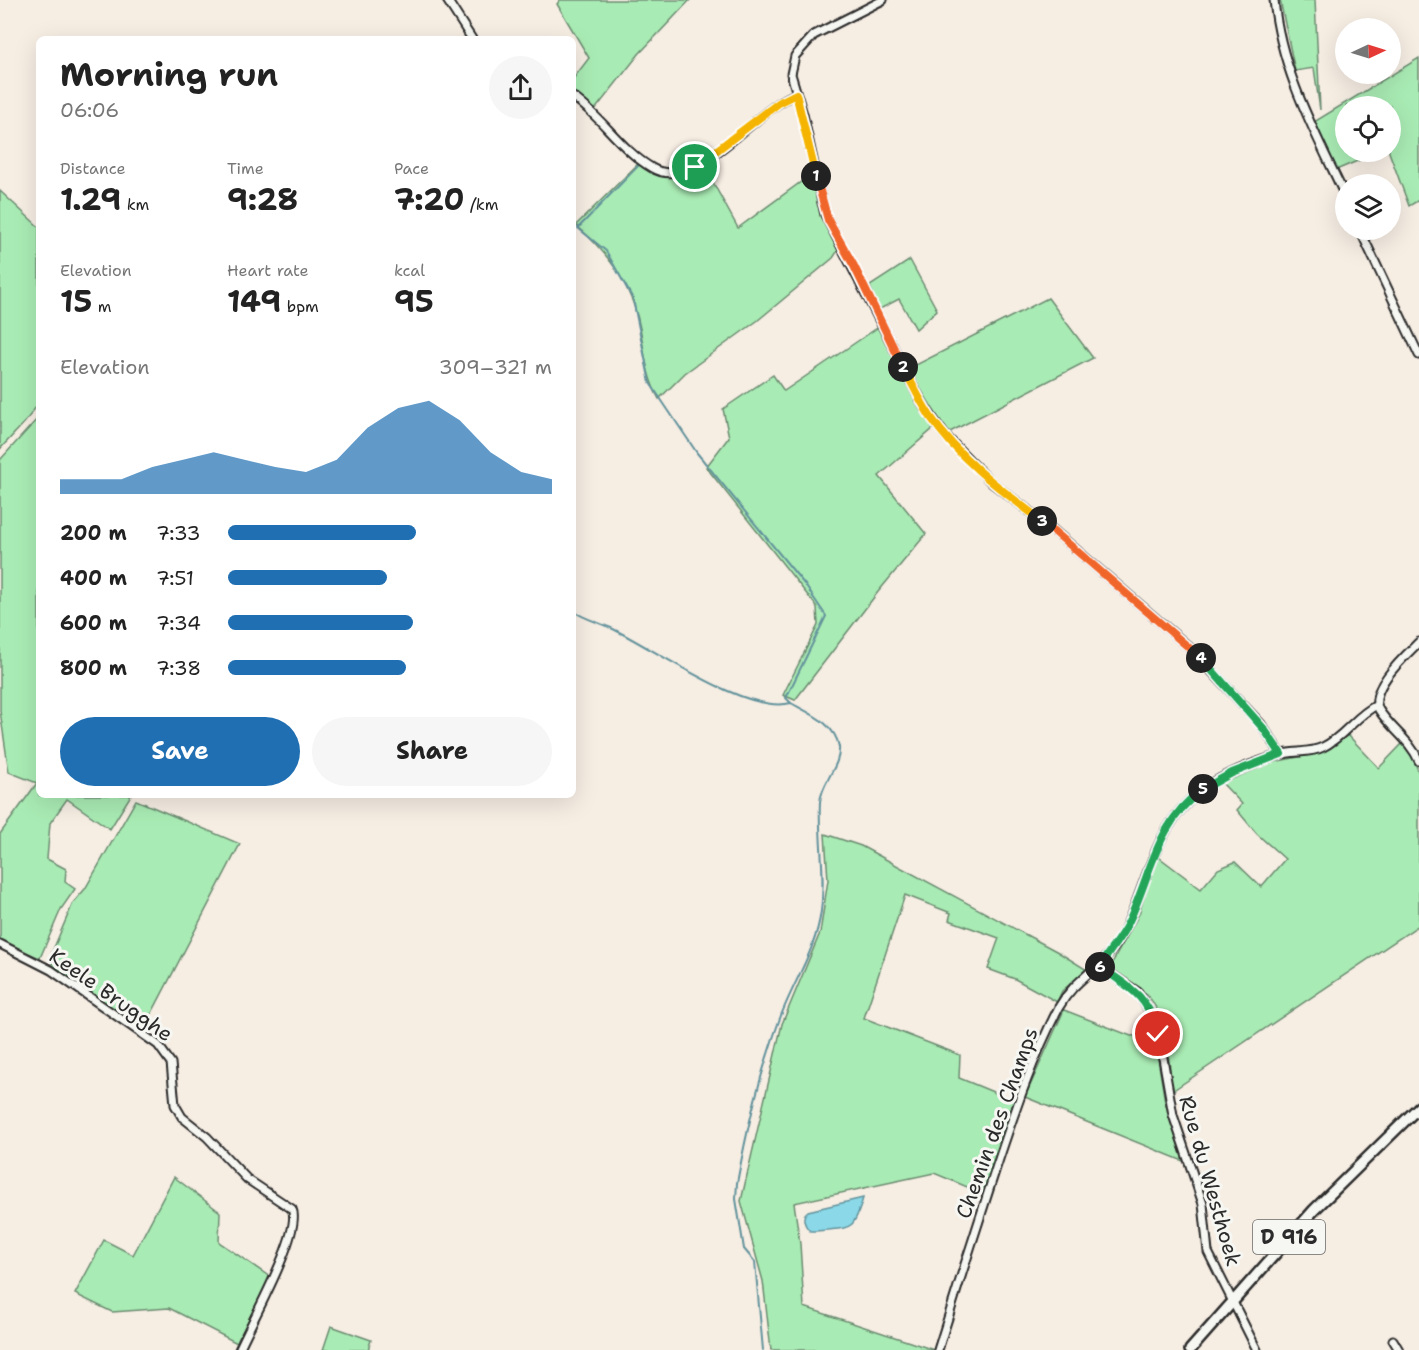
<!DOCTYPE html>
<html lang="en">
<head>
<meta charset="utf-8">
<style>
	body { margin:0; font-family:"Shantell Sans",sans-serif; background:#f6f6f6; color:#222; height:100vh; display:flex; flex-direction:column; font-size:22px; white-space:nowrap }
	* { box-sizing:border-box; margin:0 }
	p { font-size:20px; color:#767676 }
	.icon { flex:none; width:33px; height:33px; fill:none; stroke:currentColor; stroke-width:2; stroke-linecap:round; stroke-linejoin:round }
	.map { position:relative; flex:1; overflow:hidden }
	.drawer { position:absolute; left:36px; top:36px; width:540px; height:762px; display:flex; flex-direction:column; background:#fff; border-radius:9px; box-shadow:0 6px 24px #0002 }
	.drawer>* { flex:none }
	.needle { width:39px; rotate:86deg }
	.tools { position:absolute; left:1335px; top:18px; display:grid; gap:12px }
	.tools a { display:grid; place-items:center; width:66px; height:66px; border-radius:50%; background:#fff; box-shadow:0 6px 24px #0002; font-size:30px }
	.pin { position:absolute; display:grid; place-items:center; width:51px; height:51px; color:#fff; margin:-26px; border:3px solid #fff; border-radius:50%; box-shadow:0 2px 6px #0007 }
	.km { position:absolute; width:30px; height:30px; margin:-15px; border-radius:50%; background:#222; color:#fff; font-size:16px; line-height:30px; text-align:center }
	.round { display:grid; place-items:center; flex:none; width:63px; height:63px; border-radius:32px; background:#f6f6f6 }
	.head { display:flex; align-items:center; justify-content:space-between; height:102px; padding:0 24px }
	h1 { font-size:33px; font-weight:700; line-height:45px }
	.stats { display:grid; grid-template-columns:repeat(3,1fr); gap:9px; height:102px; padding:6px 24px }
	.stats div { display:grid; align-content:center }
	.stats b { font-size:30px; font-weight:700 }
	.stats small { font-size:16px; font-weight:400 }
	.stats p { font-size:16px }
	.chart { height:168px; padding:12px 24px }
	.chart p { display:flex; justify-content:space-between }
	.chart svg { width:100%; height:108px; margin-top:6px; fill:#1f6fb2; opacity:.7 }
	.button { display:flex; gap:12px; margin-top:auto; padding:12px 24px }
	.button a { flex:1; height:69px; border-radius:36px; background:#1f6fb2; color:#fff; font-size:24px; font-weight:700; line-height:69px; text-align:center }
	.button a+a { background:#f6f6f6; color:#222 }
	ul { padding:0 24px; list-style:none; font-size:20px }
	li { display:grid; grid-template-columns:96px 72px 1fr; align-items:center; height:45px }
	li i { height:15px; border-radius:8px; background:#1f6fb2 }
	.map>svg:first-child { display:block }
	.green { fill:#a9ebb4; stroke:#6a8b70; stroke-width:1.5 }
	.water { fill:#8ad8e8; stroke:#64939c; stroke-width:1.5 }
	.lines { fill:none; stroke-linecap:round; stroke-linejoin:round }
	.stream { stroke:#64939c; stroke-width:2 }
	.minor-casing { stroke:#2b2b2b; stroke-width:11 }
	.major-casing { stroke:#2b2b2b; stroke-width:14 }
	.minor { stroke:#f6f6f2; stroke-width:7 }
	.major { stroke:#f6f6f2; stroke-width:9 }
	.split-1-casing { stroke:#fff; stroke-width:12 }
	.split-2-casing { stroke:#fff; stroke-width:12 }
	.split-3-casing { stroke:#fff; stroke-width:12 }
	.split-4-casing { stroke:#fff; stroke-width:12 }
	.split-5-casing { stroke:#fff; stroke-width:12 }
	.split-6-casing { stroke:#fff; stroke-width:12 }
	.split-7-casing { stroke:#fff; stroke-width:12 }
	.split-1 { stroke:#f5b400; stroke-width:8 }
	.split-2 { stroke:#f0652b; stroke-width:8 }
	.split-3 { stroke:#f5b400; stroke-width:8 }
	.split-4 { stroke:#f0652b; stroke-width:8 }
	.split-5 { stroke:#22a559; stroke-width:8 }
	.split-6 { stroke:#22a559; stroke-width:8 }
	.split-7 { stroke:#22a559; stroke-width:8 }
	.labels { text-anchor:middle; stroke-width:6; stroke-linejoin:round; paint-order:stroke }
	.shield { fill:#f6f6f2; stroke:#686867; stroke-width:1.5 }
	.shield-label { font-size:20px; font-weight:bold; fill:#2b2b2b }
	.street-label { font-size:21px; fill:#2b2b2b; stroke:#f6f6f2 }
</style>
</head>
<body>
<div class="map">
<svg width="1419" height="1350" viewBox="0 0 1419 1350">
	<rect width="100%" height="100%" fill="#f6ede3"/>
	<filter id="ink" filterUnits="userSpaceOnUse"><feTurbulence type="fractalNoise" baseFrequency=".0167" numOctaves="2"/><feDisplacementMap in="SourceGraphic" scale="12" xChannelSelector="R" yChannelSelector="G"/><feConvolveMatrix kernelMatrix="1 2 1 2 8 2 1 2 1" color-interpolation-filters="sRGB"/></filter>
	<g filter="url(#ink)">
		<g class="green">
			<polygon points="560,0 690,0 639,54 594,111 573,93 573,79 589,58 557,4"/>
			<polygon points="1280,0 1315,0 1320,110 1314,68 1295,71"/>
			<polygon points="1419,58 1419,200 1409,206 1389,152 1390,106 1346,106 1346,152 1379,152 1336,170 1314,122"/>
			<path d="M639 163C661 179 680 183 705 168L738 228 813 173 817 204 839 249 833 258 757 321 685 373 659 399C647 378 645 356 641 333 633 287 611 256 576 225Z"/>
			<polygon points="0,191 39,227 39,403 25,422 0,449"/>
			<polygon points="910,260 937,310 916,329 899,299 878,310 870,286"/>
			<polygon points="1048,298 1093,358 948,433 908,369"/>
			<polygon points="880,326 907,385 935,427 879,476 926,534 878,592 795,700 783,695 818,625 817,607 706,467 729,437 723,409 773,375 784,391"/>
			<polygon points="39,417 39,795 131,795 110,829 67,799 50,823 47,859 66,869 65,882 75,889 61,909 40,958 0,941 0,834 37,783 9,772 0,711 0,460"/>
			<path d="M1348 735 1379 768 1403 743 1411 753 1419 773V925L1172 1091C1170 1065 1166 1014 1147 995 1137 984 1117 979 1111 965L1139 914 1156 855 1201 889 1218 869 1235 862 1261 887 1285 859 1257 834 1237 810 1242 804 1222 783 1273 762 1319 753Z"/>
			<polygon points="136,800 240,844 142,1032 53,965 50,957 73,903 85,889"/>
			<polygon points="825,834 861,846 1058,952 1087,970 1062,991 1057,1002 1015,979 988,969 999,938 949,920 951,913 905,895 864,1018 960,1055 959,1078 1015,1101 984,1194 934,1173 794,1203 800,1244 804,1307 934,1350 771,1350 763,1281 741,1201 782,1024 820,933 828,880"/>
			<polygon points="1064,1010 1131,1036 1154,1034 1165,1102 1183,1161 1025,1097"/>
			<polygon points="174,1177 220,1212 219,1242 270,1277 237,1343 169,1308 112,1312 75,1294 104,1240 133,1255"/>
			<polygon points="331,1326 371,1340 368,1350 323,1350"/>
		</g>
		<path class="water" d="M863 1198C853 1234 850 1227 815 1231H810C804 1225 801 1216 808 1211Z"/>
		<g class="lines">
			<g class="stream">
				<polyline points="638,166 578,228 606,251 633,299 650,383 697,453 805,585 826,616 786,698 791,703"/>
				<path d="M573 611C585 619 598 622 611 628 654 648 745 715 791 703 809 713 835 723 839 747 841 766 821 783 820 802 818 839 826 875 821 911 816 951 792 984 779 1021 760 1073 747 1129 737 1183L736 1199 744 1249 755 1262 763 1350"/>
			</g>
			<g class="minor-casing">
				<g id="minor">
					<polyline points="447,0 472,39"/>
					<polyline points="883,0 814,35 795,56 791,74 803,114 825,215 923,405 945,435 991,482 1045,523 1189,647 1261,724 1281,754"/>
					<path d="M1274 0C1281 72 1316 134 1346 198"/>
					<path d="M573 97C602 117 621 150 652 168 696 194 756 108 796 94"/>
					<polyline points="1360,230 1419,355"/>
					<path d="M1419 642C1406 655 1367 690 1379 710 1391 729 1410 740 1419 761"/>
					<path d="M0 944 51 970 158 1045 171 1063 175 1105 182 1117 207 1137 247 1179 292 1209C303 1231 250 1324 239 1350"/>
					<polyline points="1099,966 1138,992 1152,1016 1160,1041 1173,1115 1203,1204 1208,1252 1257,1350"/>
					<polyline points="1393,1340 1399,1350"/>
					<path d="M938 1350C957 1289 976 1229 996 1168 1014 1114 1032 1059 1059 1007 1076 976 1105 968 1123 933 1146 888 1152 836 1190 800 1213 778 1249 764 1279 755 1293 750 1309 754 1323 747 1344 737 1356 715 1377 705"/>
				</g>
			</g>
			<g class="major-casing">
				<polyline id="major" points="1190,1350 1314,1210 1419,1107"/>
			</g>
			<use href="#minor" class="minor"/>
			<use href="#major" class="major"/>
		</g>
	</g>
	<g class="lines" filter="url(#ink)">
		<g class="split-1-casing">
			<polyline id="split-1" points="695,167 780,102 796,94 816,176"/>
		</g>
		<g class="split-2-casing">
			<polyline id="split-2" points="816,176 828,220 854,266 903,367"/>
		</g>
		<g class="split-3-casing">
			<path id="split-3" d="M903 367C912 383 920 401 930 416 959 459 1001 490 1042 521"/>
		</g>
		<g class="split-4-casing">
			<polyline id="split-4" points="1042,521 1201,658"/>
		</g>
		<g class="split-5-casing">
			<polyline id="split-5" points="1201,658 1264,729 1281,754 1232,773 1203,789"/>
		</g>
		<g class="split-6-casing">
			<path id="split-6" d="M1100 967C1105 956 1120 939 1127 925 1151 877 1155 823 1203 789"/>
		</g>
		<g class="split-7-casing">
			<path id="split-7" d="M1100 967C1131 988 1148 996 1158 1034"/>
		</g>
		<use href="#split-1" class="split-1"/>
		<use href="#split-2" class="split-2"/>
		<use href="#split-3" class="split-3"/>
		<use href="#split-4" class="split-4"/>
		<use href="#split-5" class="split-5"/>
		<use href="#split-6" class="split-6"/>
		<use href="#split-7" class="split-7"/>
	</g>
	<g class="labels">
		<rect class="shield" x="1253" y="1220" width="72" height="34" rx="4.5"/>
		<g class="shield-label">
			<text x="1289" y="1244">D 916</text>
		</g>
		<g class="street-label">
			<text transform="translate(111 995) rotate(35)" y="7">Keele Brugghe</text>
			<text transform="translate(997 1123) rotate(-70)" y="7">Chemin des Champs</text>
			<text transform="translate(1210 1181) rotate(74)" y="7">Rue du Westhoek</text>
		</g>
	</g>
</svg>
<div class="tools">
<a><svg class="needle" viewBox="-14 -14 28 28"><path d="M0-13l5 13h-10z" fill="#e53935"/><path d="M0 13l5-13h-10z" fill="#767676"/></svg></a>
<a><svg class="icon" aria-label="locate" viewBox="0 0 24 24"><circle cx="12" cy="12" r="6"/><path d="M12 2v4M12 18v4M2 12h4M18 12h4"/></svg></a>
<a><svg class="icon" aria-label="layers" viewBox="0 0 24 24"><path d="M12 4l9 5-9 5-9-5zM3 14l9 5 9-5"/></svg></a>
</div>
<div class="pin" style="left:695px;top:167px;background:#1e9e55"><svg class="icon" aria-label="arrive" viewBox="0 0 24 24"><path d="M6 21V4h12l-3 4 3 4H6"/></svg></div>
<div class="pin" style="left:1158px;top:1034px;background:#d93025"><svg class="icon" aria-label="check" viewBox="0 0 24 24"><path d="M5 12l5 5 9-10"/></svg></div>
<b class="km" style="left:816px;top:176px">1</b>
<b class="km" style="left:903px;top:367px">2</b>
<b class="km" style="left:1042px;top:521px">3</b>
<b class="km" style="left:1201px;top:658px">4</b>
<b class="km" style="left:1203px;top:789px">5</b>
<b class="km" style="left:1100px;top:967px">6</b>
<section class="drawer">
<div class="head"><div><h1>Morning run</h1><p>06:06</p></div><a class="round"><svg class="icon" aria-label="share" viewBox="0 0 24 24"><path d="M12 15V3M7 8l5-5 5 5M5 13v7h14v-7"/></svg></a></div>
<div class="stats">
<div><p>Distance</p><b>1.29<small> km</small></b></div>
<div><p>Time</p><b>9:28</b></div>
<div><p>Pace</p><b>7:20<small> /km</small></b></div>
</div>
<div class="stats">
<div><p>Elevation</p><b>15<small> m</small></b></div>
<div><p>Heart rate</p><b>149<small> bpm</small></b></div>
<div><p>kcal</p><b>95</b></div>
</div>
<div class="chart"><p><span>Elevation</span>309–321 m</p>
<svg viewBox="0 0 160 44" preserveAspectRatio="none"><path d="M0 44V38L10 38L20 38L30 33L40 30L50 27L60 30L70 33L80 35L90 30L100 17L110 9L120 6L130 14L140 27L150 35L160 38V44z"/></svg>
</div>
<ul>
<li><b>200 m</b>7:33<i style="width:58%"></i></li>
<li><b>400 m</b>7:51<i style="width:49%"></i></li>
<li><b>600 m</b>7:34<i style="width:57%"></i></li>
<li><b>800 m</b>7:38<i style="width:55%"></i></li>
</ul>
<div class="button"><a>Save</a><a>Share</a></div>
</section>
</div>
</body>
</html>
